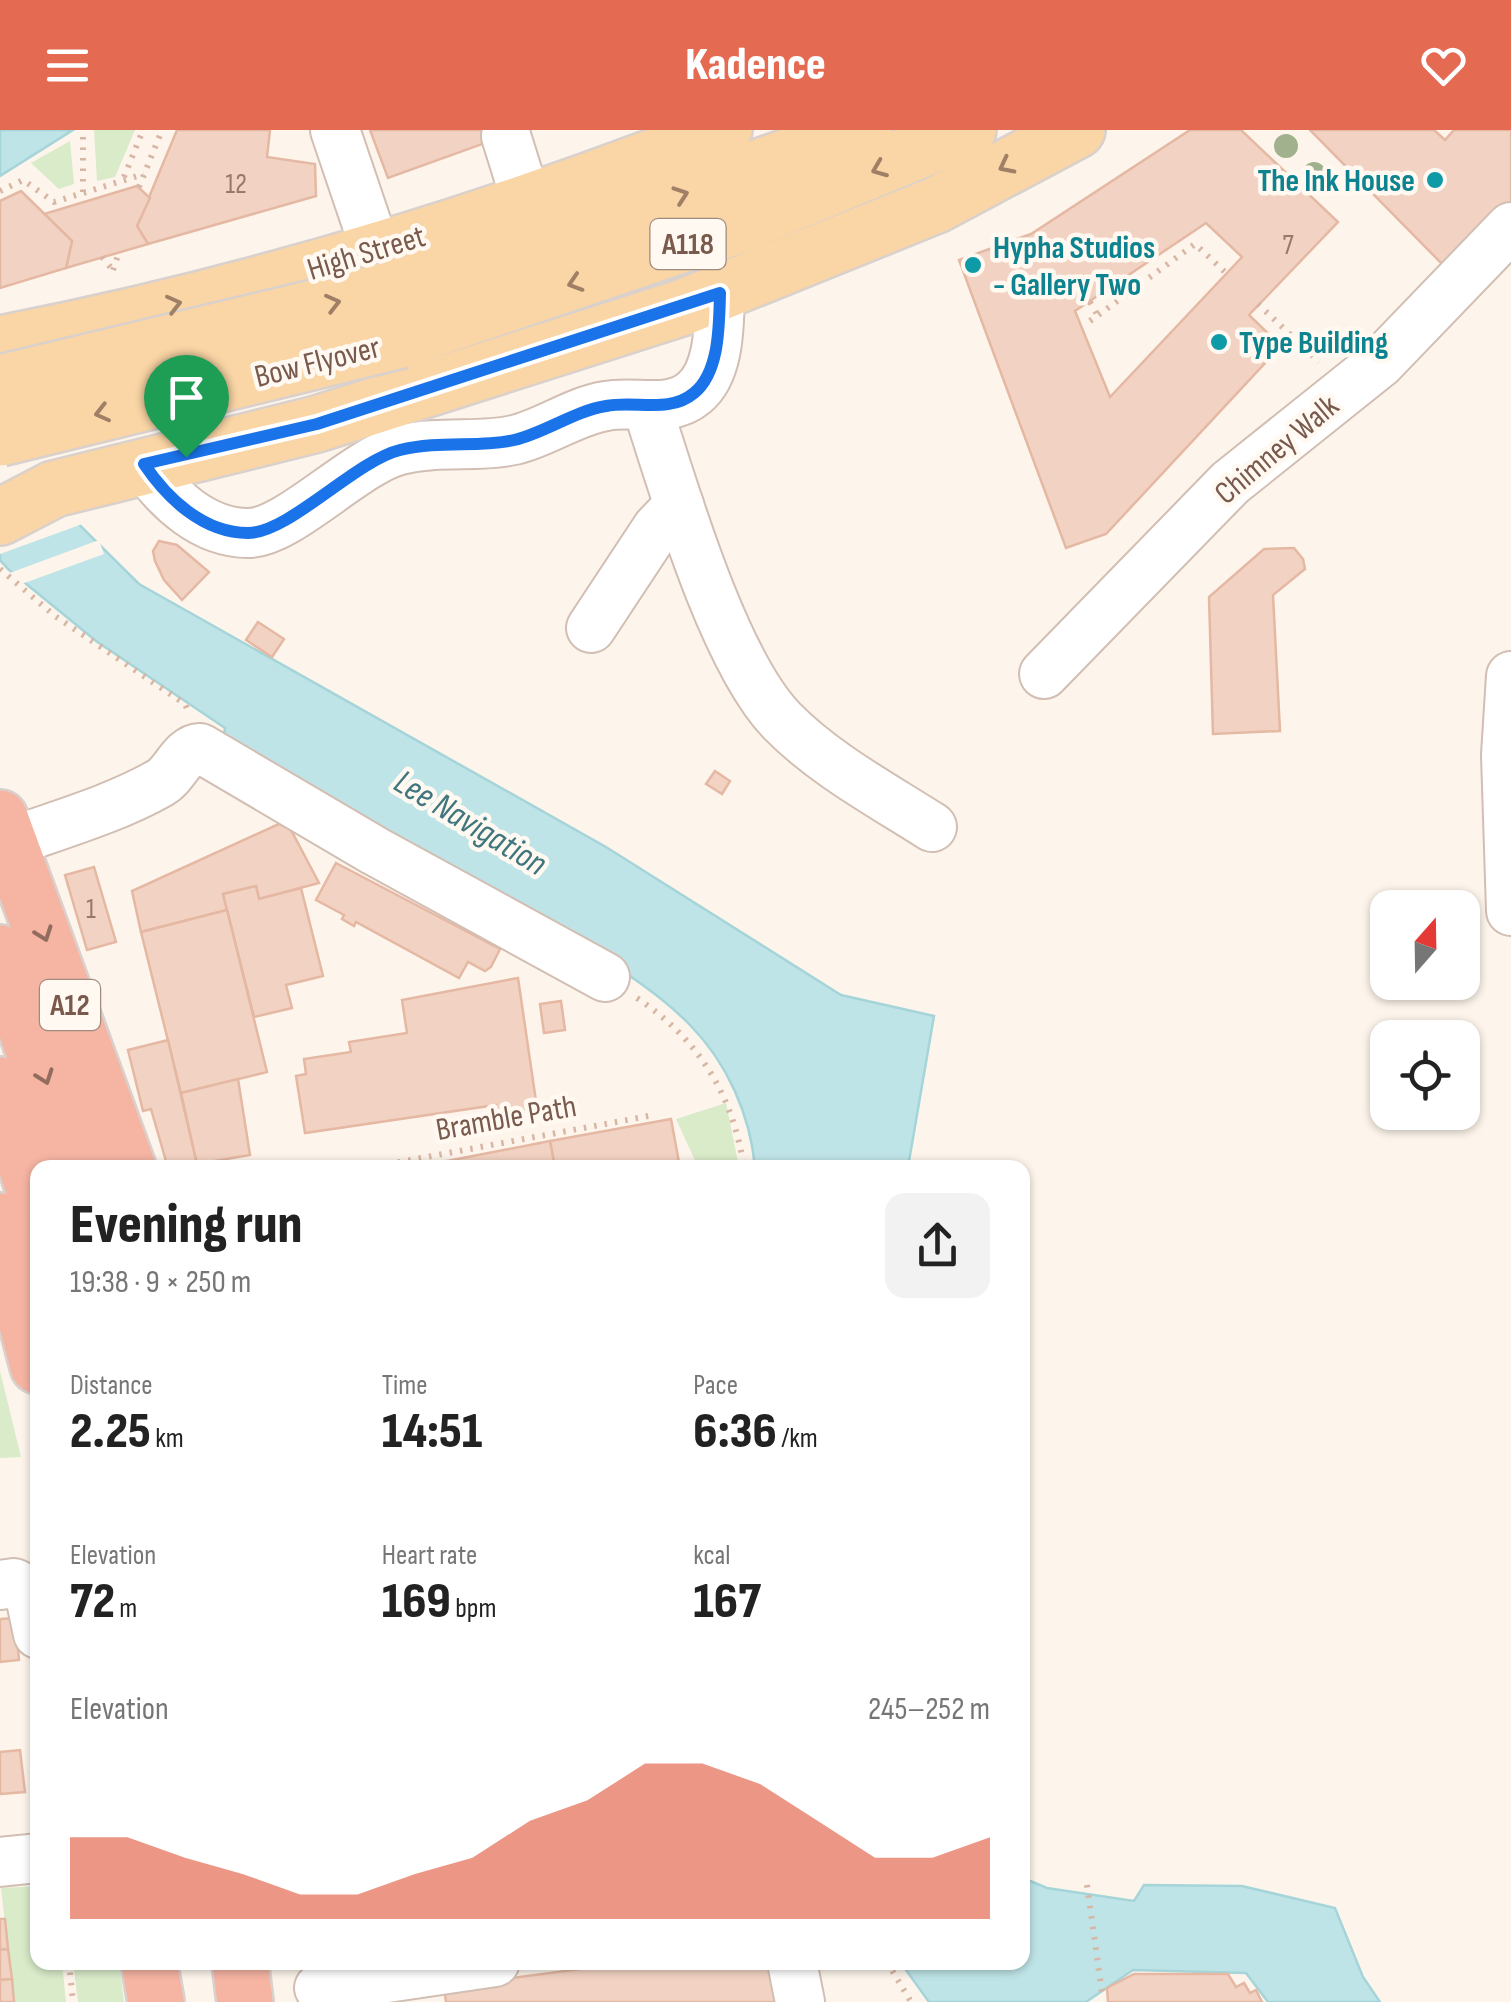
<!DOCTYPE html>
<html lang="en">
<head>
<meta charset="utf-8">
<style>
	body { margin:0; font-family:"Sofia Sans Condensed",sans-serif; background:#f2f2f2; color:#222; height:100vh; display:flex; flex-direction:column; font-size:38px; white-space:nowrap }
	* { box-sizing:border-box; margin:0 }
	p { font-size:32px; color:#767676 }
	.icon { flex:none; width:55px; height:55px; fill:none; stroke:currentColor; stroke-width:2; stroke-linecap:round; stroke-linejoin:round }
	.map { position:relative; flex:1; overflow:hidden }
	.details { position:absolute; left:30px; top:1030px; width:1000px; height:810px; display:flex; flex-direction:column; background:#fff; border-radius:20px; box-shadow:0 2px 8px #0004 }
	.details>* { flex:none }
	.needle { width:65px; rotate:20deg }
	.fabs { position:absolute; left:1370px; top:760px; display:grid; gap:20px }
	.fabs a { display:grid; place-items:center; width:110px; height:110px; border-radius:20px; background:#fff; box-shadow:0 2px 8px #0004; font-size:50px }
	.pin { position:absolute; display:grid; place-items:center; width:85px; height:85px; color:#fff; margin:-102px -42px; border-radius:50% 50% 50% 0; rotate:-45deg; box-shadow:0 0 10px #0007 }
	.pin .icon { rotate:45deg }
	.round { display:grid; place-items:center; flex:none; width:105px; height:105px; border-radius:20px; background:#f2f2f2 }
	.headline { display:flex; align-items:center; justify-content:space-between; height:170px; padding:0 40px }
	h1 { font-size:55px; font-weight:800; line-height:75px }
	.metrics { display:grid; grid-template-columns:repeat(3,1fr); gap:15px; height:170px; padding:10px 40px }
	.metrics div { display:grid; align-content:center }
	.metrics b { font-size:50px; font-weight:800 }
	.metrics small { font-size:28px; font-weight:400 }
	.metrics p { font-size:28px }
	.chart { height:280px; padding:20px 40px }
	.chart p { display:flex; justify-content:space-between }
	.chart svg { width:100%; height:180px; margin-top:10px; fill:#e56a52; opacity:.7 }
	header { display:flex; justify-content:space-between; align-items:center; height:130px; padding:0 40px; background:#e56a52; color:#fff; font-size:45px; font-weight:800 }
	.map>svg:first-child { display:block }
	.green { fill:#d9ebc9 }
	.water { fill:#bfe4e7; stroke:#a5d4d9; stroke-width:2.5 }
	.pier { fill:#fdf5eb }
	.building { fill:#f2d3c3; stroke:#e5b8a3; stroke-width:2.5; fill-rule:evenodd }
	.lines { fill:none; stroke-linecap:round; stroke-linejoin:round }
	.minor-casing { stroke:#d2beb3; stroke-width:52 }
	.major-casing { stroke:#d9d1cd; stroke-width:60 }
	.highway-casing { stroke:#d9d1cd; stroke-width:60 }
	.path { stroke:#d8b6a5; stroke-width:6; stroke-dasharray:2.5 8; stroke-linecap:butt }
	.minor { stroke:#fff; stroke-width:48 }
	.major { stroke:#fad5a5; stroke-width:55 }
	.highway { stroke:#f6b4a3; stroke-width:55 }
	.major-bridge-casing { stroke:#d9d1cd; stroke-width:60; stroke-linecap:butt }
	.major-bridge { stroke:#fad5a5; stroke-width:55 }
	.tree { fill:#a1b18e }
	.oneway { stroke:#a07f67 }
	.oneway2 { stroke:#926c5e }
	.route-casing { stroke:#fff; stroke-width:20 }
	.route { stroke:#1a73e8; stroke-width:12 }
	.culture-dot { fill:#0f9aa8; stroke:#fff9f2; stroke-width:4 }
	.labels { text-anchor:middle; stroke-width:9; stroke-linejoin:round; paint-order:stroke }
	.number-label { font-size:28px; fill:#97786a }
	.shield { fill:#fff9f2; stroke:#a18a7e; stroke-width:2.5 }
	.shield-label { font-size:30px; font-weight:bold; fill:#795a4d }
	.culture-label { font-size:32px; font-weight:bold; fill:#0d838f; stroke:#fff9f2; text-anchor:start }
	.street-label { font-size:32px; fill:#795a4d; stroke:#fff9f2 }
	.water-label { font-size:35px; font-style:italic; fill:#40767d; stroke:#fff9f2 }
</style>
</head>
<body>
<header><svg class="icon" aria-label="menu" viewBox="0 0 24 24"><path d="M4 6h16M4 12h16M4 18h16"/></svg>Kadence<svg class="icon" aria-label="heart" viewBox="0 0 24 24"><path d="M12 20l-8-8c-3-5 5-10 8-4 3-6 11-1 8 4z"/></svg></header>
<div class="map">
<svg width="1511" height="1872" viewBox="0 0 1511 1872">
	<rect width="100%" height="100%" fill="#fdf5eb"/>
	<g class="green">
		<polygon points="94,0 135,0 115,47 97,51"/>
		<polygon points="70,11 74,54 59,59 31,33"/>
		<polygon points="726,973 739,1037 698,1037 676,989"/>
		<polygon points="0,1241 21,1327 0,1328"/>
		<polygon points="37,1756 38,1832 62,1833 66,1872 14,1872 1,1758"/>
		<polygon points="73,1833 119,1833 124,1872 78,1872"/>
	</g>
	<g class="water">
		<polygon points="0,0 73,0 0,46"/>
		<path d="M0 316 139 454 606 717 841 865 934 886 908 1037H755C750 985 728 934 690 895 648 852 591 822 540 791 436 728 330 669 223 611L225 598 96 511 8 439 0 430Z"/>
		<polygon points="1023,1748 1047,1758 1134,1771 1144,1755 1242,1756 1335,1778 1363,1847 1380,1872 1268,1872 1246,1843 1133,1840 1086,1872 929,1872 901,1833 1022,1832"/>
	</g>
	<g class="pier">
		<polygon points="0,311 30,337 88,392 0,424"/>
		<polygon points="99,410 104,424 19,455 7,444"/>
	</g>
	<g class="building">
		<polygon points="177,0 270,0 267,27 315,34 316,66 148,114 137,96"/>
		<polygon points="370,0 521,0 388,48"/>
		<path d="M1190 0H1241L1338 92 1249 185 1281 216 1106 404 1066 418 959 130 1031 104ZM1206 93 1242 127 1110 267 1075 181Z"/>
		<polygon points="1310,0 1434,0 1445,10 1454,0 1511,0 1511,72 1447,139"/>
		<polygon points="137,56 150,68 137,96 148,114 66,138 72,111 44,84"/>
		<polygon points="21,61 72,111 66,138 0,158 0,71"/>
		<polygon points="159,411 177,415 209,442 182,470 164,450 155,431 153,421"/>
		<polygon points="1294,418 1303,429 1305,439 1273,465 1280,601 1213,604 1209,467 1264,419"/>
		<polygon points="258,492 284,509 272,527 246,510"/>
		<polygon points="715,641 730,651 722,664 706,654"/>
		<polygon points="279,694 291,700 319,753 259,769 256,756 223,764 227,780 141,802 132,761"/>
		<polygon points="336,733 500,819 491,837 485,841 468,832 459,848 356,792 354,796 342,789 344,785 316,770"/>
		<polygon points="94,737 116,812 87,820 65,745"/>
		<polygon points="256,756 259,769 301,758 323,846 286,855 292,878 254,887 223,764"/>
		<polygon points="227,780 267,942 181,963 141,802"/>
		<polygon points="518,848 537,978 497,984 496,975 305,1003 296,946 306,944 304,929 351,922 349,912 407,903 402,870"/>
		<polygon points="561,871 565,900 544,903 540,874"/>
		<polygon points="168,910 197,1034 226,1029 228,1038 168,1038 151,979 143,981 128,920"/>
		<polygon points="238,949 250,1025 197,1034 181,963"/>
		<polygon points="671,989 680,1038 555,1038 550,1011"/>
		<polygon points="550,1011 555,1038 448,1038 447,1031"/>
		<polygon points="15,1488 19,1530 0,1532 0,1489"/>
		<polygon points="20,1620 25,1662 0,1664 0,1622"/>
		<polygon points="0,1789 5,1789 8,1819 0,1820"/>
		<polygon points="8,1819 12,1849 0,1850 0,1820"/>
		<polygon points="634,1832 773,1832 778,1872 446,1872 444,1857"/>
		<polygon points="1134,1844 1228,1844 1236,1857 1244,1853 1250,1863 1256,1860 1262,1872 1108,1872 1107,1858"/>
		<polygon points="12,1849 14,1872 0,1872 0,1850"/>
	</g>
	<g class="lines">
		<g class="minor-casing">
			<g id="minor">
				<polyline points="335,0 376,121"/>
				<polyline points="506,6 527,73"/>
				<path d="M647 276C674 360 723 530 782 591 824 634 882 665 932 697"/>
				<path d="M144 335C167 368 203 403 248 403 289 403 355 331 400 320 440 310 479 318 514 310 545 303 574 281 606 276 635 270 669 284 694 263 720 242 719 194 720 163"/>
				<polyline points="591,498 657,398 679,375"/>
				<polyline points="1044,544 1230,353 1380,233 1511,97"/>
				<polyline points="1511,546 1506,625 1511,781"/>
				<path d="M11 712C61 694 114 679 160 653 176 644 182 619 200 618L375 721 605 847"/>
				<polyline points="0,1455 14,1453 29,1461 38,1504"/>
				<polyline points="0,1732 38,1728"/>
				<polyline points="792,1832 800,1872"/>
				<polyline points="319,1858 495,1832"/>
			</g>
		</g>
		<g class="major-casing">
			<g id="major">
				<polyline points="389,160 609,90 864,0"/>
				<polyline points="401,210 740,95 968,0"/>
				<path d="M0 214C247 166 490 92 724 0"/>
				<polyline points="0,387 54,359 317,294 681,178 936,75 1077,0"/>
			</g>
		</g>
		<g class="highway-casing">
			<g id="highway">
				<polyline points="0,688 128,1038"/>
				<polyline points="0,823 74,1038"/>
				<polyline points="0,955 38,1073"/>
				<polyline points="0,1091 38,1236"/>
				<polyline points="149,1832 156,1872"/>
				<polyline points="240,1832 245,1872"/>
			</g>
		</g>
		<g class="path">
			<polyline points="124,47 143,0"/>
			<polyline points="139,57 162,0"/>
			<polyline points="0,61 23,50 54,72 144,44"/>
			<polyline points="83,62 83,0"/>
			<polyline points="102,127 112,139"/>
			<polyline points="113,140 119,122"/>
			<polyline points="1090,172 1098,186"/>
			<polyline points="1258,174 1319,232"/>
			<polyline points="1090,191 1195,114 1226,143"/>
			<polyline points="0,439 55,486 185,574 188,581"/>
			<path d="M637 868C698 909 733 964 744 1038"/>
			<polyline points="367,1038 654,985"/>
			<polyline points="1087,1755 1102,1863"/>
			<polyline points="69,1832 73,1872"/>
			<polyline points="887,1832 911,1872"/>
		</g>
		<use href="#minor" class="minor"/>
		<use href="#major" class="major"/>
		<use href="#highway" class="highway"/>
		<g class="major-bridge-casing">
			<g id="major-bridge">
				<polyline points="0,253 389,160"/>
				<polyline points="0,308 401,210"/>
			</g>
		</g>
		<use href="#major-bridge" class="major-bridge"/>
	</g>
	<g class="tree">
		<circle cx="1286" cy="16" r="12"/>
		<circle cx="1314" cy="44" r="12"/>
	</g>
	<defs><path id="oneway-chevron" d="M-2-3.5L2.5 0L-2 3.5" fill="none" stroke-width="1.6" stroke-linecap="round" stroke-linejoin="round" transform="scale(2.5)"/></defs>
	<g class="oneway">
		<use href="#oneway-chevron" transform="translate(1006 36) rotate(153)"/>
		<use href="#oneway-chevron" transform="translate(879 39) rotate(158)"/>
		<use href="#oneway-chevron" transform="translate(681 65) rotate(-19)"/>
		<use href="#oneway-chevron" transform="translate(575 153) rotate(162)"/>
		<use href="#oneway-chevron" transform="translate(333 173) rotate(-14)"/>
		<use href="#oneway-chevron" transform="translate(174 174) rotate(-14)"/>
		<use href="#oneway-chevron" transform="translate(102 283) rotate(166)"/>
	</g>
	<g class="oneway2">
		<use href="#oneway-chevron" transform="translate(44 804) rotate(70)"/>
		<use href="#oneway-chevron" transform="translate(45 947) rotate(70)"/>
	</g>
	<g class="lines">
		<g class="route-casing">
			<path id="route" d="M720 163C719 194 720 242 694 263 669 284 635 270 606 276 574 281 545 303 514 310 479 318 440 310 400 320 355 331 289 403 248 403 203 403 167 368 144 334L317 294Z"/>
		</g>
		<use href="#route" class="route"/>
	</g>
	<g class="culture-dot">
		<circle cx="1435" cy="50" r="10"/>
		<circle cx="973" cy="135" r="10"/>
		<circle cx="1219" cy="212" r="10"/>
	</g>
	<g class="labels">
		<g class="number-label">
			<text x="236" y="63">12</text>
			<text x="1288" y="124">7</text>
			<text x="91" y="788">1</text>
		</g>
		<g class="shield">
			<rect x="650.5" y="89" width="75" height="50" rx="8"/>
			<rect x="40" y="850" width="60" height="50" rx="8"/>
		</g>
		<g class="shield-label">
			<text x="688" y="124">A118</text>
			<text x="70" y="885">A12</text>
		</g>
		<g class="culture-label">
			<text x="1415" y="61" text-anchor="end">The Ink House</text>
			<text x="993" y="128">Hypha Studios<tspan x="993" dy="37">- Gallery Two</tspan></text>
			<text x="1239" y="223">Type Building</text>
		</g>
		<g class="street-label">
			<text transform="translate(366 122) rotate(-17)" y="11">High Street</text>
			<text transform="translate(317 231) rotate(-14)" y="11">Bow Flyover</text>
			<text transform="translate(1276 319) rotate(-40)" y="11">Chimney Walk</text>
			<text transform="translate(506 987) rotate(-10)" y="11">Bramble Path</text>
		</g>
		<g class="water-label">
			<text transform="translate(471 692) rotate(31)" y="12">Lee Navigation</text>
		</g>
	</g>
</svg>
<div class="fabs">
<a><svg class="needle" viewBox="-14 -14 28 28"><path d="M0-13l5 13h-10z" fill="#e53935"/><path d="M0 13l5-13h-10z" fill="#767676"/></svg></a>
<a><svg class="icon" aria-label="locate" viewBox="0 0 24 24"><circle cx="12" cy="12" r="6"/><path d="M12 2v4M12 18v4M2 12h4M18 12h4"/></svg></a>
</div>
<div class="pin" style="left:186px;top:327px;background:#1e9e55"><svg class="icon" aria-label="arrive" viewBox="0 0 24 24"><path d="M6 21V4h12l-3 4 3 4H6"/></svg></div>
<section class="details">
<div class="headline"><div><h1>Evening run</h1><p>19:38 · 9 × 250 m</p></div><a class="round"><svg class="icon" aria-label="share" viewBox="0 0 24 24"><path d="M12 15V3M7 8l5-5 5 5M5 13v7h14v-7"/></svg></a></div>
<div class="metrics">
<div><p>Distance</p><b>2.25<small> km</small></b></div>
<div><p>Time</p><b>14:51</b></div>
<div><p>Pace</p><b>6:36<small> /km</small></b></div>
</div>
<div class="metrics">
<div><p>Elevation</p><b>72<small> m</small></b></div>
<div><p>Heart rate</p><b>169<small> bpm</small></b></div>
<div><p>kcal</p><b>167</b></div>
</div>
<div class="chart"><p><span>Elevation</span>245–252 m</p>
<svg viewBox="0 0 160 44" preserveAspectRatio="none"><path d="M0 44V24L10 24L20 29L30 33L40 38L50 38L60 33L70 29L80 20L90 15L100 6L110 6L120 11L130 20L140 29L150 29L160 24V44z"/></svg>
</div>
</section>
</div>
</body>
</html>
